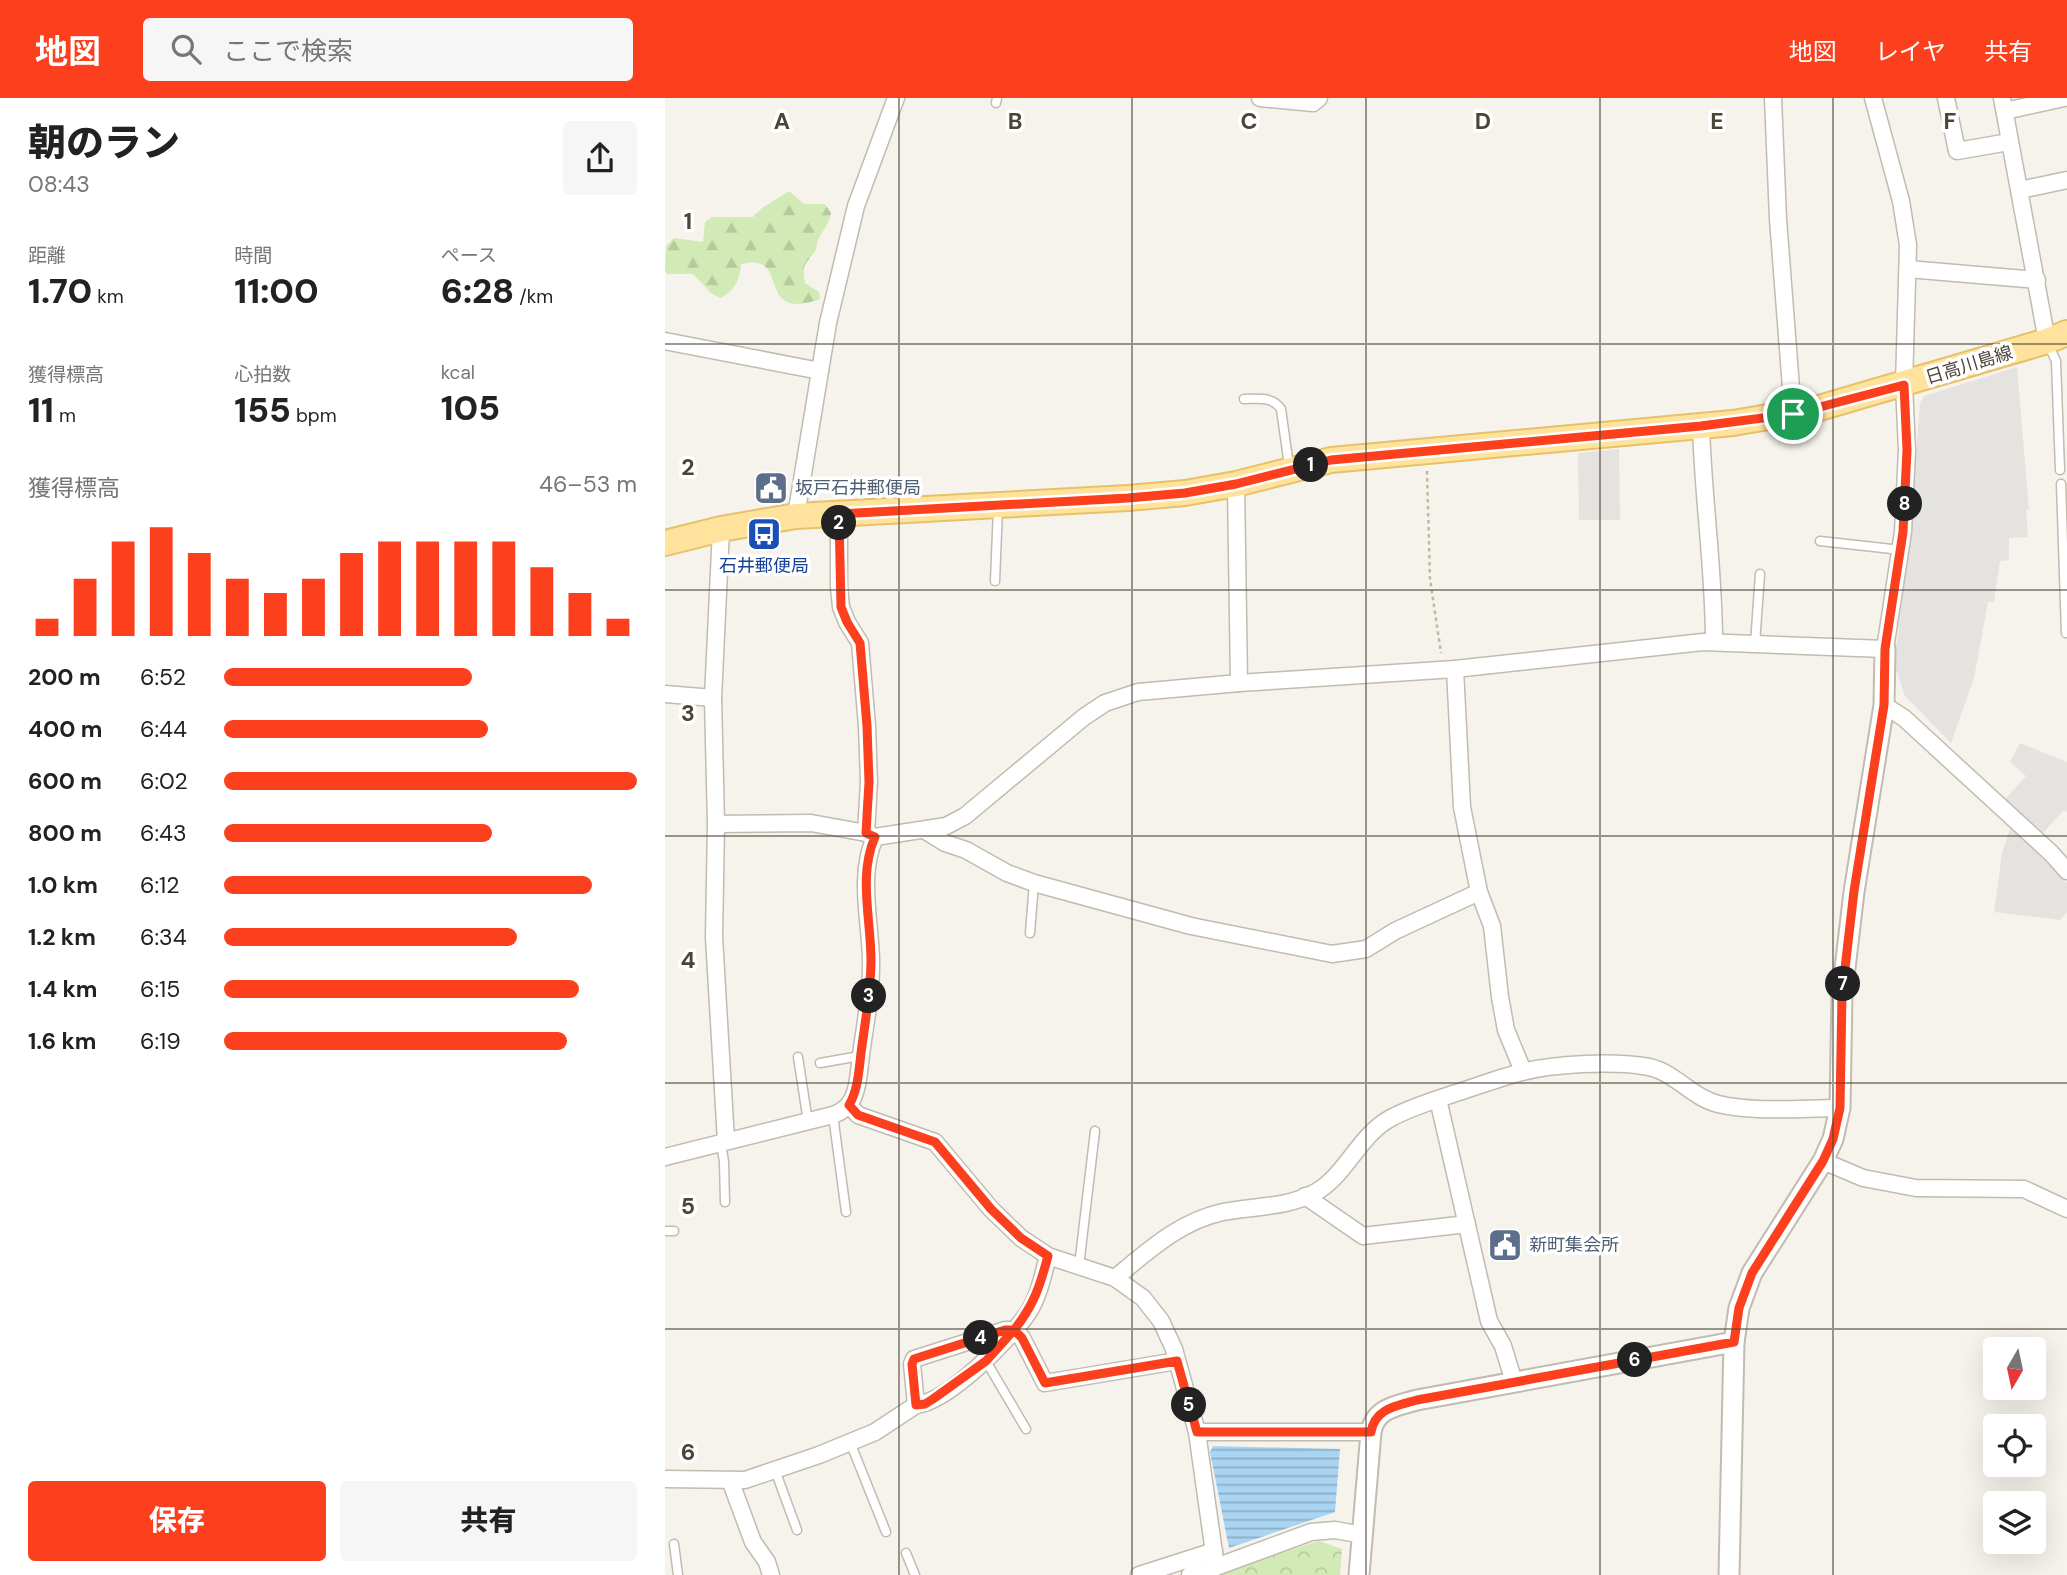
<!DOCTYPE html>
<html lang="ja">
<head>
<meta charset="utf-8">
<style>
	body { margin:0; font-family:"DM Sans","Noto Sans JP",sans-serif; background:#f6f6f6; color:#222; height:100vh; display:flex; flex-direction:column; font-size:26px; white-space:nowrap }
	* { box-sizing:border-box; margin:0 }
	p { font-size:23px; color:#767676 }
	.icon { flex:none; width:38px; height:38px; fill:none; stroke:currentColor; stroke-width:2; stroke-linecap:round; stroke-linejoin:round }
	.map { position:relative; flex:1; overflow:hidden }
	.drawer { display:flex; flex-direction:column; background:#fff; width:665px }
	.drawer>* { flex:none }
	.needle { width:46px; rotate:189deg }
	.buttons { position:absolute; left:1318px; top:1239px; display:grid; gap:14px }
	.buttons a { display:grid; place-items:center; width:63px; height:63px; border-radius:7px; background:#fff; box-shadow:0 7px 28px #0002; font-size:35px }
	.pin { position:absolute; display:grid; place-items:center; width:60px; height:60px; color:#fff; margin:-30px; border:4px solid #fff; border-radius:50%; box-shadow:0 2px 7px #0007 }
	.km { position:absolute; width:35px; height:35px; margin:-18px; border-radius:50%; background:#222; color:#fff; font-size:19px; line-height:35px; text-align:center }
	.round { display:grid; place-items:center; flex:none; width:74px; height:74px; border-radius:7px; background:#f6f6f6 }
	.head { display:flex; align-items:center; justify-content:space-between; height:119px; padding:0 28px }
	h1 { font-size:38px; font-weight:800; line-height:52px }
	.stats { display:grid; grid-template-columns:repeat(3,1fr); gap:10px; height:119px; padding:7px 28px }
	.stats div { display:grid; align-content:center }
	.stats b { font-size:35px; font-weight:800 }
	.stats small { font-size:19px; font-weight:400 }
	.stats p { font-size:19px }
	.chart { height:196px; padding:14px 28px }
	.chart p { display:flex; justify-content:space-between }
	.chart svg { width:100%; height:126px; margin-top:7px; stroke:#fc3f1d; stroke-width:6 }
	.action { display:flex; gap:14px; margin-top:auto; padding:14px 28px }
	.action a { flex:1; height:80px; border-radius:7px; background:#fc3f1d; color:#fff; font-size:28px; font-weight:800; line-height:80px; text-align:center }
	.action a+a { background:#f6f6f6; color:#222 }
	ul { padding:0 28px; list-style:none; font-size:23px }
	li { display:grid; grid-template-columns:112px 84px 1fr; align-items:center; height:52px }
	li i { height:18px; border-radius:9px; background:#fc3f1d }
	header { display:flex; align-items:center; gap:42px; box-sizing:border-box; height:98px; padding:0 35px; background:#fc3f1d; color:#fff }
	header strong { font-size:33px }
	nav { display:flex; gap:38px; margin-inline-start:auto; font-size:24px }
	.search { width:490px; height:63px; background:#f6f6f6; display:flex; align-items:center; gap:18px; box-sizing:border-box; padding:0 24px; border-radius:7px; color:#767676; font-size:26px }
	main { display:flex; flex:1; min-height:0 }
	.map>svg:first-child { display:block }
	.forest { fill:url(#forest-firs) }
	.park { fill:url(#park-crowns) }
	.parking { fill:#e5e3e0 }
	.water { fill:url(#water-rules) }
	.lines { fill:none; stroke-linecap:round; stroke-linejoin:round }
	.service-casing { stroke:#c2bbae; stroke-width:11 }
	.minor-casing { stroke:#c2bbae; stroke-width:19 }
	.tertiary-casing { stroke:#c2bbae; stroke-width:23 }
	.primary-casing { stroke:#e6c16a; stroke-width:28 }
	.path { stroke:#c4b79f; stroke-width:2.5; stroke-dasharray:3.5 3.5; stroke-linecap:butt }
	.service { stroke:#fff; stroke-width:8 }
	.minor { stroke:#fff; stroke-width:16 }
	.tertiary { stroke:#fff; stroke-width:19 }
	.primary { stroke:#ffe39c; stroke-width:24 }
	.route-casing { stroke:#fff; stroke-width:14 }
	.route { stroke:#fc3f1d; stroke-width:9 }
	.grid { fill:none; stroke:#4b4439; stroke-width:2; stroke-opacity:0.55 }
	.labels { text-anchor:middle; stroke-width:7; stroke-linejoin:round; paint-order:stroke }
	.street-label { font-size:18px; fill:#4b4439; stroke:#fff }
	.service-label { font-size:18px; fill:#4e5e75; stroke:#fff; text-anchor:start }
	.transit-label { font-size:18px; fill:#164399; stroke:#fff }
	.grid-label { font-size:23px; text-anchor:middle; font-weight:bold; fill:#4b4439; stroke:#fff; stroke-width:7; stroke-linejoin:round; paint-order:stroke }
</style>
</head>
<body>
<header>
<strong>地図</strong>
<div class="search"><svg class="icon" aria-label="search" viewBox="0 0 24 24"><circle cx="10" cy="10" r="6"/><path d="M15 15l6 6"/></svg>ここで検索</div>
<nav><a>地図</a><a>レイヤ</a><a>共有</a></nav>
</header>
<main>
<section class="drawer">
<div class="head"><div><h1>朝のラン</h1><p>08:43</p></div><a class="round"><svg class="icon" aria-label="share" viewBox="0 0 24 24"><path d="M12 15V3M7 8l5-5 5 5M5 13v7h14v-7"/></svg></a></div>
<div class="stats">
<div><p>距離</p><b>1.70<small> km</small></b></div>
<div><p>時間</p><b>11:00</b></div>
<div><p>ペース</p><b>6:28<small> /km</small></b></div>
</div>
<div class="stats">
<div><p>獲得標高</p><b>11<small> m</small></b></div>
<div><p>心拍数</p><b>155<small> bpm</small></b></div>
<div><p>kcal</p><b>105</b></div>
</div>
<div class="chart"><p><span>獲得標高</span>46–53 m</p>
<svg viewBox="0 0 160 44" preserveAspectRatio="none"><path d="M5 44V38M15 44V24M25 44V11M35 44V6M45 44V15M55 44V24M65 44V29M75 44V24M85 44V15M95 44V11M105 44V11M115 44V11M125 44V11M135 44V20M145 44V29M155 44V38"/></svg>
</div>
<ul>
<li><b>200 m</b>6:52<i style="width:60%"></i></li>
<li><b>400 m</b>6:44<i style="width:64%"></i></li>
<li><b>600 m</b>6:02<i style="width:100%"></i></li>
<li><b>800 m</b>6:43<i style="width:65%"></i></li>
<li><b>1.0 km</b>6:12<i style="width:89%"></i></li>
<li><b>1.2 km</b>6:34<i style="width:71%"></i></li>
<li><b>1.4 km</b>6:15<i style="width:86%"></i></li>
<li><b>1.6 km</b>6:19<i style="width:83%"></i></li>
</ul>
<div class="action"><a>保存</a><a>共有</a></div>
</section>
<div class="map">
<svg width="1402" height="1477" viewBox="0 0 1402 1477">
	<defs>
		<pattern id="forest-firs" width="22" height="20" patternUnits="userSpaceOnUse" patternTransform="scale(1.75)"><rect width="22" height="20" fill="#d2eab5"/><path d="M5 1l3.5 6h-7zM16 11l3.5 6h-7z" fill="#b6ca9c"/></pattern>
		<pattern id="park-crowns" width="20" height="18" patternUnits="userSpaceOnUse" patternTransform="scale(1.75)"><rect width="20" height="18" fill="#d2eab5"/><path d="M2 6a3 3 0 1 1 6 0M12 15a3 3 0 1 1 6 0" fill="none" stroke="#b6ca9c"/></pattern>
		<pattern id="water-rules" width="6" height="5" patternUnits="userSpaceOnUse" patternTransform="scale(1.75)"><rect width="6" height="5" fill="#a9d4f2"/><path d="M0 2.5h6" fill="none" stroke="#8caec5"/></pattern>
	</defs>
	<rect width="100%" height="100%" fill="#f6f3ec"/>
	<path class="forest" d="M124 93 139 106H160L166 115C163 129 158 131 153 142 152 146 152 149 150 153 140 168 137 164 140 185L154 194 155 201C88 225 128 153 76 166 75 181 70 192 56 200L47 196 28 176H2L0 172 1 148 9 140 38 144 40 124 47 119H88L97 110Z"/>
	<polygon class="park" points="654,1443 677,1451 675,1477 542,1477"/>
	<g class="parking">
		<polygon points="1352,269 1364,412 1361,412 1363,439 1344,440 1344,462 1335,463 1329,504 1323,504 1309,580 1286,645 1240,598 1231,572 1230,561 1244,441 1255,306 1259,298"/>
		<polygon points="954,351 955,422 914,422 913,355"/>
		<polygon points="1355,645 1402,664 1402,714 1399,712 1378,735 1340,701 1361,678 1345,664"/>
		<polygon points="1346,728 1402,785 1402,814 1395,822 1329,814 1337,755"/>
	</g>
	<polygon class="water" points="548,1348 675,1351 670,1414 564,1450 545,1354"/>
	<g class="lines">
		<g class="service-casing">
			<g id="service">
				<polyline points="331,5 332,0"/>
				<polyline points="1383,246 1391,263 1395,372"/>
				<path d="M579 301C593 301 607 298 616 311L624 368"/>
				<polyline points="1396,386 1401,535"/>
				<polyline points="1155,443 1236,452"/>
				<polyline points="330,483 333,410"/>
				<polyline points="1090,546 1095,476"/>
				<polyline points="365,835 369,785"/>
				<polyline points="133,959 143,1024"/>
				<polyline points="155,965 195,958"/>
				<polyline points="168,1017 181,1114"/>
				<polyline points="56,1045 59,1064 60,1104"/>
				<polyline points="0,1133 9,1133"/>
				<polyline points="414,1168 430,1033"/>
				<polyline points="321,1263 361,1331"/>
				<polyline points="185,1344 221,1434"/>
				<polyline points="110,1372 132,1432"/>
				<polyline points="9,1446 13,1477"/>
				<polyline points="241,1455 250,1477"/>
			</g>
		</g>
		<g class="minor-casing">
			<g id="minor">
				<polyline points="595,0 648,5 654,0"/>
				<polyline points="1108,0 1113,121 1128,316"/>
				<polyline points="1281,0 1292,53 1344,44"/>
				<polyline points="1337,0 1382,243"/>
				<polyline points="1340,13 1399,0"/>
				<polyline points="1355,92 1402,82"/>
				<polyline points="1243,171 1372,182"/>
				<polyline points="0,243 155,273"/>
				<path d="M1036 328C1038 400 1049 471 1049 544"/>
				<polyline points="571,386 574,585"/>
				<polyline points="174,416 174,489 176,509 182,524 195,545 202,628 204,684 201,735"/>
				<polyline points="131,418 163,225 191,108 231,0"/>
				<polyline points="56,431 48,600 51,726 49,839 61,1043"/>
				<polyline points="790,571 797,709 814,794 827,828 835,899 841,932 858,973"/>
				<polyline points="0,596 48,600"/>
				<polyline points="1219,607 1239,620 1386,755 1402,773"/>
				<polyline points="51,726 146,725 201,735 210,739 281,728 300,718 419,619 440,605 473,594 574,585 790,571 1038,544 1220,551 1238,434 1242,352 1239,287 1243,147 1236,103 1208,0"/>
				<polyline points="259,732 280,745 301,752 342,775 369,785 526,828 667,856 701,851 730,833 814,794"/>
				<polyline points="773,1001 824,1223 838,1248 849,1284"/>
				<polyline points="184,1007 193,1017 270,1044 326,1111 356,1140 383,1158 450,1180 478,1200 496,1223 509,1251 532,1334 551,1469 646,1434 670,1432 698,1437"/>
				<path d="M0 1059 168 1017C177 1014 184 1008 188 1000 194 987 194 971 196 957 200 926 207 893 206 861 205 821 193 777 210 739"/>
				<polyline points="1158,1063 1198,1080 1251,1090 1359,1091 1402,1111"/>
				<polyline points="640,1098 698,1138 802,1126"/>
				<path d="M450 1180C483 1153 515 1123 558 1114 589 1108 622 1110 651 1094 682 1076 694 1037 726 1020 746 1009 770 1002 791 995 813 988 834 980 857 974 888 966 946 963 978 968 1008 971 1025 999 1053 1006 1092 1015 1136 1010 1175 1010"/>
				<path d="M251 1307C283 1304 345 1241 363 1215 374 1198 378 1177 383 1158"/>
				<polyline points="532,1334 706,1334"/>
				<polyline points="0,1381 80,1382 154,1357 210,1334 251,1307 247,1266 249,1261 340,1232 349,1232 357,1240 380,1285 512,1263"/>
				<polyline points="65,1382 88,1444 102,1464 106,1477"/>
				<polyline points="474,1477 549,1453"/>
				<polyline points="525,1477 551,1469"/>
			</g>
		</g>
		<g class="tertiary-casing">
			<g id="tertiary">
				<path d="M694 1477 706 1334C710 1310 732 1308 752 1302L1069 1244"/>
				<polyline points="1064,1477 1069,1244 1074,1210 1087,1175 1158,1063 1168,1041 1175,1010 1177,896 1189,794 1219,607 1220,551"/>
			</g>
		</g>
		<g class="primary-casing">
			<polyline id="primary" points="0,445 56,431 131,418 463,400 520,395 571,386 666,362 1068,325 1151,311 1382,243 1402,235"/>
		</g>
		<polyline class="path" points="762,373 765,481 776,555"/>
		<use href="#service" class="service"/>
		<use href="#minor" class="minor"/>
		<use href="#tertiary" class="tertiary"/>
		<use href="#primary" class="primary"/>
	</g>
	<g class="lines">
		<g class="route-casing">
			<path id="route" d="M1128 316 1036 328 666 362 571 386 520 395 463 400 174 416 176 509 182 524 195 545 202 628 204 684 201 735 210 739C193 777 206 821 206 862 206 893 200 924 196 955 194 972 193 992 184 1007L193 1017 270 1044 326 1111 356 1140 383 1158C375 1188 369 1207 349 1232H340L249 1261 247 1266 251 1307 260 1306 268 1301 321 1263 349 1232 357 1240 380 1285 512 1263 532 1334H706C710 1310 732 1308 752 1302L1069 1244 1074 1210 1087 1175 1158 1063 1168 1041 1175 1010 1177 896 1189 793 1219 607 1220 551 1238 434 1242 352 1239 287 1128 316"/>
		</g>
		<use href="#route" class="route"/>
	</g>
	<path class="grid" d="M234 0V1477M467 0V1477M701 0V1477M935 0V1477M1168 0V1477M0 246H1402M0 492H1402M0 738H1402M0 985H1402M0 1231H1402"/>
	<defs>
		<g id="civic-square" transform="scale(1.75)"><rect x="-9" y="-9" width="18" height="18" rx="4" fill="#5c6f8a" stroke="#fff"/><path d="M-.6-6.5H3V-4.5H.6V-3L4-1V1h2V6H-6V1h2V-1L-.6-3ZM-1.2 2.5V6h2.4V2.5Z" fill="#fff"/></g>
		<g id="bus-square" transform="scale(1.75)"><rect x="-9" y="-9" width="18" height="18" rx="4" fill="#1a4fb4" stroke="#fff"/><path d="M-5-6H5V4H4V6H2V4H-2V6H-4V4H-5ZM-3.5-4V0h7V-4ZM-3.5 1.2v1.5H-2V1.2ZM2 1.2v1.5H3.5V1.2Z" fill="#fff"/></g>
	</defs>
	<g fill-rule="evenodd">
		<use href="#civic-square" x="106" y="390"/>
		<use href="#bus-square" x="99" y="436"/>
		<use href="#civic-square" x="840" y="1147"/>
	</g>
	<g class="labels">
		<g class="street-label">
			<text transform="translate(1304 267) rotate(-17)" y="6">日高川島線</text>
		</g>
		<g class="service-label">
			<text x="130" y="396">坂戸石井郵便局</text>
			<text x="864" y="1153">新町集会所</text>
		</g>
		<g class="transit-label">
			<text x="99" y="474">石井郵便局</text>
		</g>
	</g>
	<g class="grid-label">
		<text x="117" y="31">A</text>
		<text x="350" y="31">B</text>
		<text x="584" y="31">C</text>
		<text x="818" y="31">D</text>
		<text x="1052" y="31">E</text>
		<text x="1285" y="31">F</text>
		<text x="23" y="131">1</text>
		<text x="23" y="377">2</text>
		<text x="23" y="623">3</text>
		<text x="23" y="870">4</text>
		<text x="23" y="1116">5</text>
		<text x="23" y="1362">6</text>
	</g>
</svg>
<div class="buttons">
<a><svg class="needle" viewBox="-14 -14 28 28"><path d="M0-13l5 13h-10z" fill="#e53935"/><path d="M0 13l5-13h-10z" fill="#767676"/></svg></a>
<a><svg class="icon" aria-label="locate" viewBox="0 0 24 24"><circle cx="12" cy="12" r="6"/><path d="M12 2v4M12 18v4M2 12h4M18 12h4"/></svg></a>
<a><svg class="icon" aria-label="layers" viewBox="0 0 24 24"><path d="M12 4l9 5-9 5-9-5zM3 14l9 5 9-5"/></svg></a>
</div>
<div class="pin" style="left:1128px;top:316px;background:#1e9e55"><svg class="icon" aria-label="arrive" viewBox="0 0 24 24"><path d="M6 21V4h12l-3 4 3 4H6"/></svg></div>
<b class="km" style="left:646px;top:367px">1</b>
<b class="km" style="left:174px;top:425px">2</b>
<b class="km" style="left:204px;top:898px">3</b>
<b class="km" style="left:316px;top:1240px">4</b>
<b class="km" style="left:524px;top:1307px">5</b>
<b class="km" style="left:970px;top:1262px">6</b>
<b class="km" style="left:1178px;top:886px">7</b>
<b class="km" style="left:1240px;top:406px">8</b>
</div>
</main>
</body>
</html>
